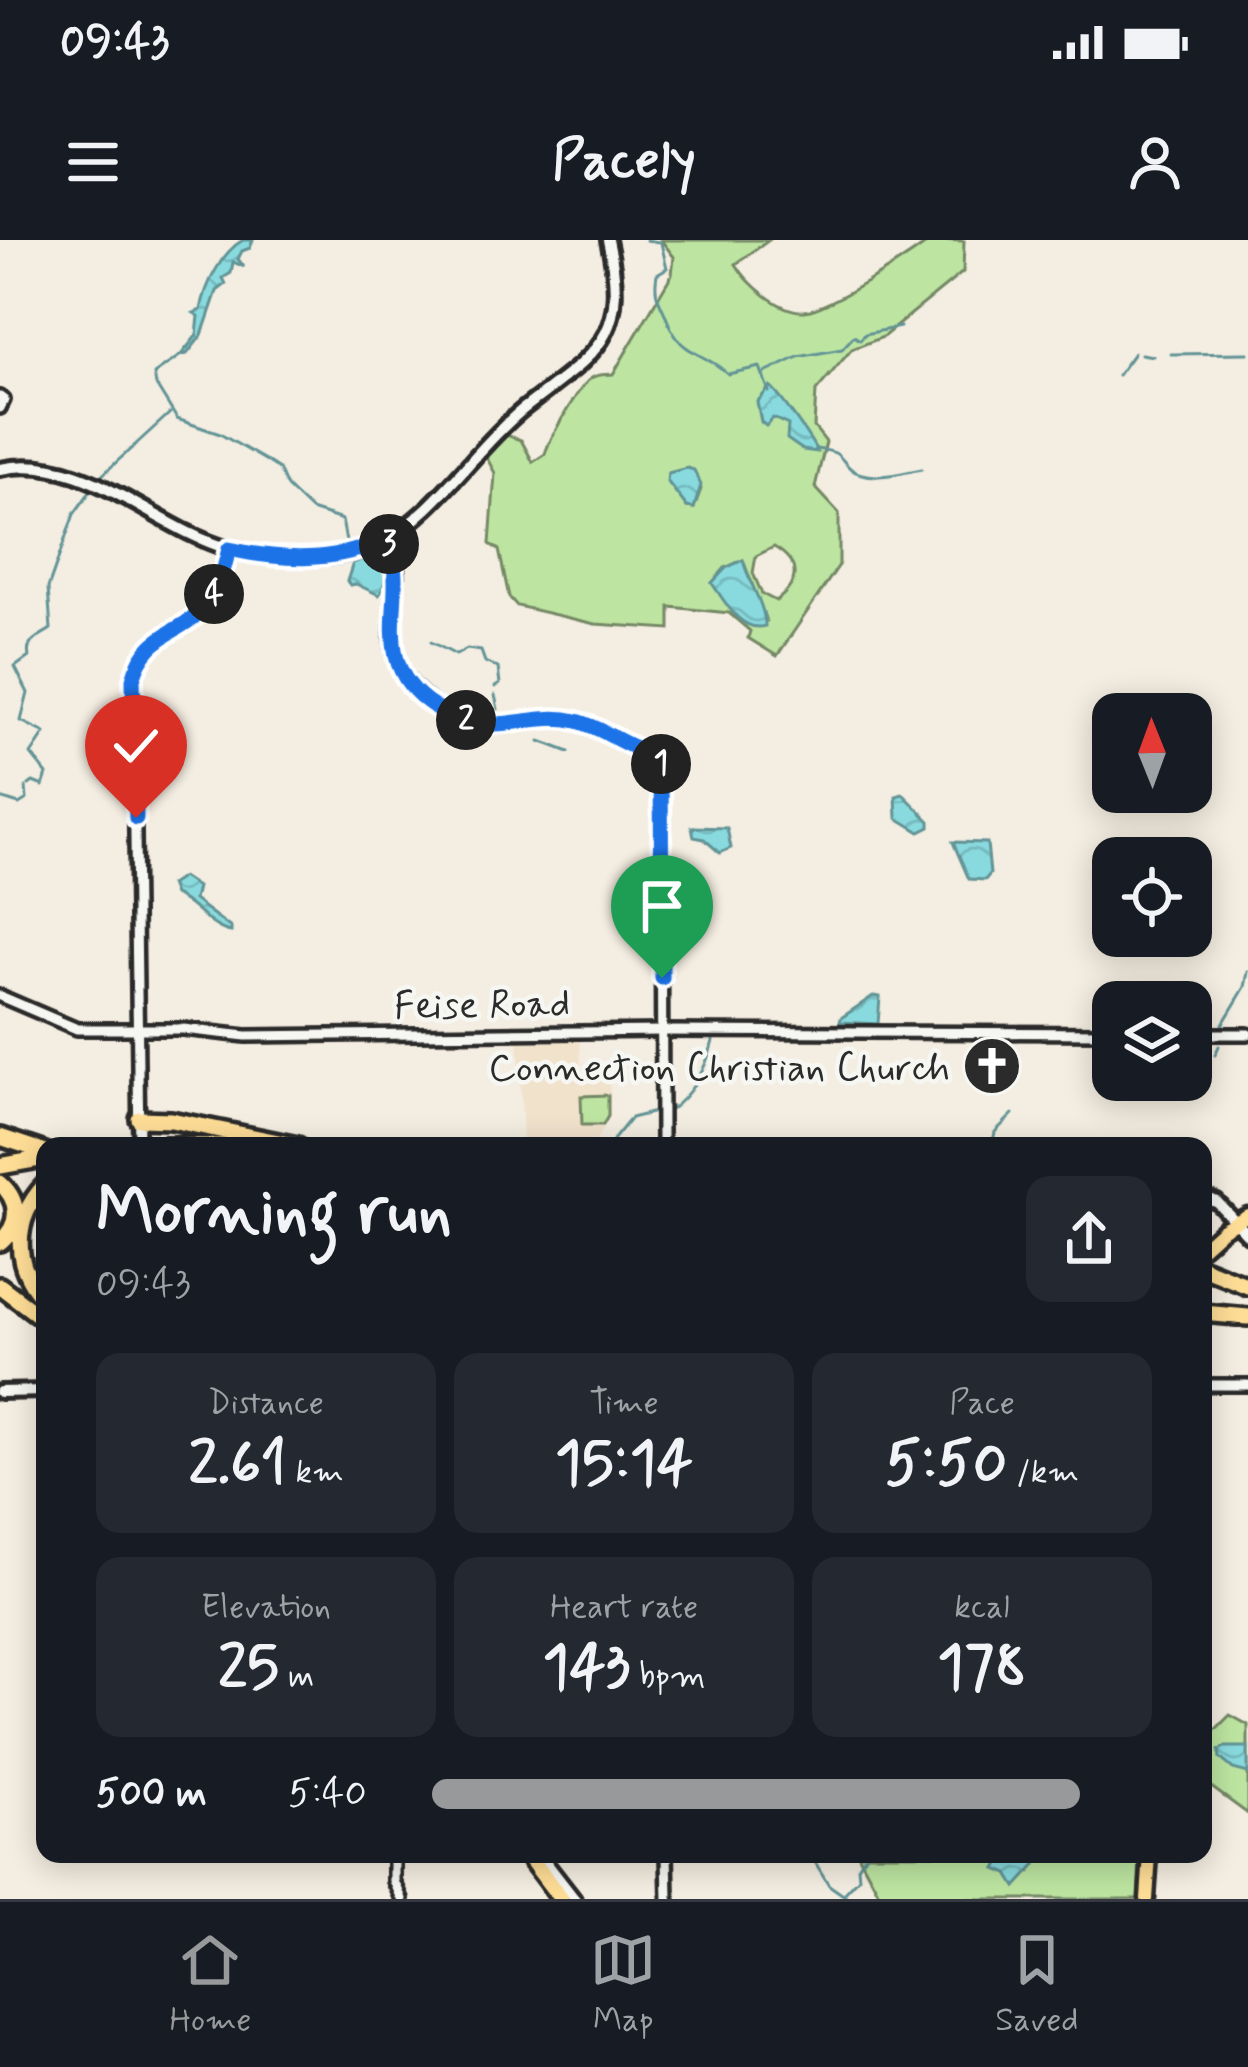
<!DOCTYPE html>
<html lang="en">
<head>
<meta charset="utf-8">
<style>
	body { margin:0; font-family:Mynerve,sans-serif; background:#242831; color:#f1f3f6; height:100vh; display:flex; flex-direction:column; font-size:45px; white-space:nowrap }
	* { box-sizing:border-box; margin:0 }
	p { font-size:39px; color:#9ea1a6 }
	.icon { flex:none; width:66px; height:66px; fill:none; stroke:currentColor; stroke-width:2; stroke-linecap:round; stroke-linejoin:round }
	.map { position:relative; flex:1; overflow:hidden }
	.details { position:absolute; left:36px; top:897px; width:1176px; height:726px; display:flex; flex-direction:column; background:#171b24; border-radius:24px; box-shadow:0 6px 30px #0003 }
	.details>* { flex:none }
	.needle { width:78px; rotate:359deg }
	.tools { position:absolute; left:1092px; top:453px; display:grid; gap:24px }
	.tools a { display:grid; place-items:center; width:120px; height:120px; border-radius:24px; background:#171b24; box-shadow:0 6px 30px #0003; font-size:60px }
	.pin { position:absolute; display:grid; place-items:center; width:102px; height:102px; color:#fff; margin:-123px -51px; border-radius:50% 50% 50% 0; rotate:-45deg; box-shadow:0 0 12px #0007 }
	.pin .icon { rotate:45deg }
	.km { position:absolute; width:60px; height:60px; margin:-30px; border-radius:50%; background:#222; color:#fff; font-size:33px; line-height:60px; text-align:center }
	.round { display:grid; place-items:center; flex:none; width:126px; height:126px; border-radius:24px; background:#242831 }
	.head { display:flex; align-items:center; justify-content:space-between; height:204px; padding:0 60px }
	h1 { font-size:66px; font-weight:700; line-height:90px }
	.figures { display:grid; grid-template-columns:repeat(3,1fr); gap:18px; height:204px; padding:12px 60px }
	.figures div { display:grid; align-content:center; border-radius:24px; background:#242831; text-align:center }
	.figures b { font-size:60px; font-weight:700 }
	.figures small { font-size:33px; font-weight:400 }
	.figures p { font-size:33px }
	ul { padding:0 60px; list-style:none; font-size:39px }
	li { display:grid; grid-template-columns:192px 144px 1fr; align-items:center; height:90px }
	li i { height:30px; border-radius:15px; background:#98999b }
	.status { display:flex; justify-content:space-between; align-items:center; height:84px; padding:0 60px; background:#171b24; direction:ltr }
	.status svg { height:33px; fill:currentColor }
	header { display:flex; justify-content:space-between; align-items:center; height:156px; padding:0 60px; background:#171b24; font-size:54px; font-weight:700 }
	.tabs { display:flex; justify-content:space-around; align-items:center; height:168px; border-top:3px solid #363941; background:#171b24; font-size:33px; color:#9ea1a6 }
	.tabs a { display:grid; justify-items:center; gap:6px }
	.tabs .active { color:#98999b }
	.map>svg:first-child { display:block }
	.built { fill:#f1e2cc }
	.green { fill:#bde5a1; stroke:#748866; stroke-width:3; fill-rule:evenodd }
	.water { fill:url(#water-waves); stroke:#639496; stroke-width:3 }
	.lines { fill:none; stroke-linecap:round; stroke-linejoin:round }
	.stream { stroke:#639496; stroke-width:3 }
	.tertiary-casing { stroke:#2b2b2b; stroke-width:18 }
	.secondary-casing { stroke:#2b2b2b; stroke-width:20 }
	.primary-casing { stroke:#2b2b2b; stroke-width:21 }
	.motorway-casing { stroke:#2b2b2b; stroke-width:24 }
	.tertiary { stroke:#f6f6f2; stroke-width:9 }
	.secondary { stroke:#f6f6f2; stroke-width:10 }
	.primary { stroke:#fedd96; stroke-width:12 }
	.motorway { stroke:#fedd96; stroke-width:15 }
	.route-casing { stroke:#fff; stroke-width:24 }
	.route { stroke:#1a73e8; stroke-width:15 }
	.labels { text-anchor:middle; stroke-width:9; stroke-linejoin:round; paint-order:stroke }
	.street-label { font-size:39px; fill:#2b2b2b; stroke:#f6f6f2 }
	.poi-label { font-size:39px; fill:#2b2b2b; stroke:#f6f6f2; text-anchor:end }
</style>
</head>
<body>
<div class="status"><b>09:43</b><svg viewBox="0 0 49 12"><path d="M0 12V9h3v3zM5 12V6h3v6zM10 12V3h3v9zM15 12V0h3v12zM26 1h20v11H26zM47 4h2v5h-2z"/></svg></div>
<header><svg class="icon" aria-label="menu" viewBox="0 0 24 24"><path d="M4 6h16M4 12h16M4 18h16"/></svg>Pacely<svg class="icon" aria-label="person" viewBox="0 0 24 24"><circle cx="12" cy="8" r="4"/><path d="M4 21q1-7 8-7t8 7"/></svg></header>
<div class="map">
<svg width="1248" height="1659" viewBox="0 0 1248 1659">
	<defs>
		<pattern id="water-waves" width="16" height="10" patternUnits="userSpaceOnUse" patternTransform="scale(3)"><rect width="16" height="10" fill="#88dade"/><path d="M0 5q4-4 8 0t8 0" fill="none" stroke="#76bbbf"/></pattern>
	</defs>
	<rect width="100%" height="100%" fill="#f4ede1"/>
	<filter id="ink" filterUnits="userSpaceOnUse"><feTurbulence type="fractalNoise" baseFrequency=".00833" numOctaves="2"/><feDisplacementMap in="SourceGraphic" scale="24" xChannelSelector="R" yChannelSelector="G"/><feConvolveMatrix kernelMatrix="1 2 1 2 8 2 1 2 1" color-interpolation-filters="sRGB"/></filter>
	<g filter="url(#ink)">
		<polygon class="built" points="580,792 581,828 609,829 610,877 593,905 523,899 518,793"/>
		<g class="green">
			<path d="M661 0H769L736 24C747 43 780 73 805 71 828 69 911 16 931 0L964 1 963 32 883 97 852 109 816 151 814 187 826 202 815 247 839 273V325L777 416 748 398 750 391 729 373 670 367V389L595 384 517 366 509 357 499 310 490 304 495 233 484 213 503 194 521 200 533 222 545 214C549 200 580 143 593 137 599 134 606 135 613 134L672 34 674 17ZM687 228 701 249 694 268 687 267 668 234ZM774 307C801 323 800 343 776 361L762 354 753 333 756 316ZM743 320 766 381 747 384 729 367 712 343 725 328Z"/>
			<polygon points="608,855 608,876 603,885 582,885 581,856"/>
			<polygon points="1230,1475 1248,1485 1248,1574 1203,1541 1203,1485 1211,1494"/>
			<polygon points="858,1614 1140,1614 1138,1659 882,1659"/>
		</g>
		<g class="water">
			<path d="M243 0H253L250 8 242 11 238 19 244 27 233 22 231 33 223 38 226 44 217 51 202 95 187 114 181 115 197 95 199 76 194 73 201 70C205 45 222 12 243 0Z"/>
			<path d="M770 147C778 152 813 202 817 212L803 210 787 199 788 185 773 178 766 186 761 182 757 162Z"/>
			<polygon points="687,228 694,230 701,245 694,268 687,267 667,241 668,233"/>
			<path d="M373 315 380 316C386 327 387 346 379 355L356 344 350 345 347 341 353 323Z"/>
			<path d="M743 320C748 342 765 364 765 386 741 393 725 362 712 343L726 328Z"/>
			<polygon points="903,554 930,581 930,587 920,592 897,578 896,556"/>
			<polygon points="692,587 727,588 731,608 720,613 704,599 694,597"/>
			<polygon points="953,602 987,603 990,634 985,640 969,639"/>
			<path d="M182 637 197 647 194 660 231 688V692C210 689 194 663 174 655L170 645Z"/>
			<polygon points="873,756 880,757 878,784 840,782 841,778"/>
			<polygon points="1225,1507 1248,1507 1248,1533 1233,1529 1220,1518 1219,1510"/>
			<polygon points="1014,1614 1037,1614 1036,1625 1016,1647 1008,1634 996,1629 1001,1620"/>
		</g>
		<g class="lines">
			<g class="stream">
				<polyline points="646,0 659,2"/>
				<path d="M661 3 667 28 657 34C653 56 660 60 667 79 681 117 702 110 728 134L760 127 769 152"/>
				<polyline points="1141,114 1153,116"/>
				<polyline points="1171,114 1248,113"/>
				<polyline points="181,115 154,134 156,145 177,179 220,194 265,220 279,229 287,247 311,270 342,280 347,307"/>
				<polyline points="765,133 798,117 842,109 854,96 860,100 865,94 900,87"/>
				<polyline points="1118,135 1134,113"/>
				<path d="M816 209C822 210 829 210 835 213 844 218 846 228 856 232 877 241 903 232 922 229"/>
				<polyline points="98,239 170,173"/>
				<polyline points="431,402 456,415 467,409 481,411 485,422 498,428 500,444 495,447"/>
				<polyline points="495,455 498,469"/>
				<polyline points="540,501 569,512"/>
				<path d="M29 545 33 542 43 546 47 534 31 514 45 493 21 481 28 453 15 427 29 417C25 400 40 397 51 389L48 348 74 274 92 249"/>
				<polyline points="0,558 19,564 27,559 26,547"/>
				<polyline points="1221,787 1245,747 1248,732"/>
				<polyline points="1215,815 1219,806"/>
				<path d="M669 871C692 854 706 829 713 801"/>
				<polyline points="614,906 613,900 631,878 655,872"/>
				<polyline points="992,906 995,892 1013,874"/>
				<polyline points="810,1614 829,1645 849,1659"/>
				<polyline points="844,1654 859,1638 858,1627 866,1614"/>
			</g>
			<g class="tertiary-casing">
				<g id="tertiary">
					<polyline points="0,157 4,160 0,168"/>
					<polyline points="386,299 398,330 392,380"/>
					<path d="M396 414 392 380C383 431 430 465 469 486 500 490 531 474 564 479 600 483 625 513 661 514L662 906"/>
					<polyline points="0,756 77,789 183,789 246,796 662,791 1113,793"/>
					<polyline points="1191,794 1248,794"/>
					<path d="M139 906 133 439C147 390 180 397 208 364 220 349 224 328 229 309"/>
					<polyline points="1203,1145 1248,1145"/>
					<polyline points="394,1614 394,1641 402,1659"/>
					<polyline points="540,1614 575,1659"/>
					<polyline points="667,1614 668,1659"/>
				</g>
			</g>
			<g class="secondary-casing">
				<g id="secondary">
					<path d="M0 229C85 211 152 287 229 309 249 315 272 317 293 318 325 319 353 316 382 301 435 275 475 208 522 170 594 113 631 101 608 0"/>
					<polyline points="1203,956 1217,962 1248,995"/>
					<polyline points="0,1152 45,1151"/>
				</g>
			</g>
			<g class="primary-casing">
				<g id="primary">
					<polyline points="1203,1007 1223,989 1248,975"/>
					<polyline points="1147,1659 1150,1614"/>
				</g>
			</g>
			<g class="motorway-casing">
				<g id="motorway">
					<polyline points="139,879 171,880 298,906"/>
					<polyline points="0,897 45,912"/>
					<polyline points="164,906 256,906"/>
					<polyline points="0,926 45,918"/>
					<path d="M0 943C20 961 21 984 0 1002"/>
					<path d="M45 945C12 980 12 1026 45 1060"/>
					<polyline points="1203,1028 1248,1046"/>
					<polyline points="0,1046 45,1080"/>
					<polyline points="1203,1073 1248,1077"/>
					<polyline points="527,1614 561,1659"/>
				</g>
			</g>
			<use href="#tertiary" class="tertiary"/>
			<use href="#secondary" class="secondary"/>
			<use href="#primary" class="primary"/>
			<use href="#motorway" class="motorway"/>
		</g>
	</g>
	<g class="lines" filter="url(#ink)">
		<g class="route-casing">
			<path id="route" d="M136 578 133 439C147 391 180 396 208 364 220 349 224 328 229 309 284 321 335 323 386 299 405 339 387 375 396 416 406 458 454 485 495 484 524 483 548 474 577 481 608 489 629 512 661 514L662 738"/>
		</g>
		<use href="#route" class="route"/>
	</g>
	<defs>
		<g id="church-disc" transform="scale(3)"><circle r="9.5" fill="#2b2b2b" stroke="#f6f6f2"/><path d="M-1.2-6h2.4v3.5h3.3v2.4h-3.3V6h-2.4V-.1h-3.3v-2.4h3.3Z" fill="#fff"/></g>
	</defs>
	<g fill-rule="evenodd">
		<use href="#church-disc" x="992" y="826"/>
	</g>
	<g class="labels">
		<g class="street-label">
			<text transform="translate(482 763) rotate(-1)" y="14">Feise Road</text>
		</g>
		<g class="poi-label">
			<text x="950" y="840">Connection Christian Church</text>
		</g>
	</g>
</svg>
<div class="tools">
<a><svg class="needle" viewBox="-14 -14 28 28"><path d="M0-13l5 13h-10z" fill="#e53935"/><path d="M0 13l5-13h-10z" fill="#9ea1a6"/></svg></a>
<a><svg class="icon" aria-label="locate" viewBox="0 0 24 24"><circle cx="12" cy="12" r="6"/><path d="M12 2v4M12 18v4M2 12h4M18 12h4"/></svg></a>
<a><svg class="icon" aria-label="layers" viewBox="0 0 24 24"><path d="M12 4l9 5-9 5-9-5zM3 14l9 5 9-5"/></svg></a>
</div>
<div class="pin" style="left:662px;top:738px;background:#1e9e55"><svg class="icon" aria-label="arrive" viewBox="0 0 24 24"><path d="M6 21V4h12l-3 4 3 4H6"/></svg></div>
<div class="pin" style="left:136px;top:578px;background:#d93025"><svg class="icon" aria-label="check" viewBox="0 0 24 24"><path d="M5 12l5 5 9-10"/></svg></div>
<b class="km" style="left:661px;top:524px">1</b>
<b class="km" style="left:466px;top:480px">2</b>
<b class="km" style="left:389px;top:304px">3</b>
<b class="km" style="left:214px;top:354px">4</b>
<section class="details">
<div class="head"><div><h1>Morning run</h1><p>09:43</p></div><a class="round"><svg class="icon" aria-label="share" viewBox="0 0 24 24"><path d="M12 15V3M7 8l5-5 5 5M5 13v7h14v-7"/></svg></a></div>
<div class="figures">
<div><p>Distance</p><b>2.61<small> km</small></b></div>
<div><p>Time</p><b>15:14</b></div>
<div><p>Pace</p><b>5:50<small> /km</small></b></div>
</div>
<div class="figures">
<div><p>Elevation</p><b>25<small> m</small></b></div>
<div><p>Heart rate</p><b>143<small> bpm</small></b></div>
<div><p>kcal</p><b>178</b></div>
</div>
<ul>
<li><b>500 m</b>5:40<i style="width:90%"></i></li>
</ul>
</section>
</div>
<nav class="tabs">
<a class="active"><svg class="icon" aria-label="home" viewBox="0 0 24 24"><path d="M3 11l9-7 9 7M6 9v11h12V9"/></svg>Home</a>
<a><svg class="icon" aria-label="map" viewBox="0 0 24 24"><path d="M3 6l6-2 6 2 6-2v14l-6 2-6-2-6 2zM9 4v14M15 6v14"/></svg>Map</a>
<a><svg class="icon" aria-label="saved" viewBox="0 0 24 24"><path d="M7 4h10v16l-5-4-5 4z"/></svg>Saved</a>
</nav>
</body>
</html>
